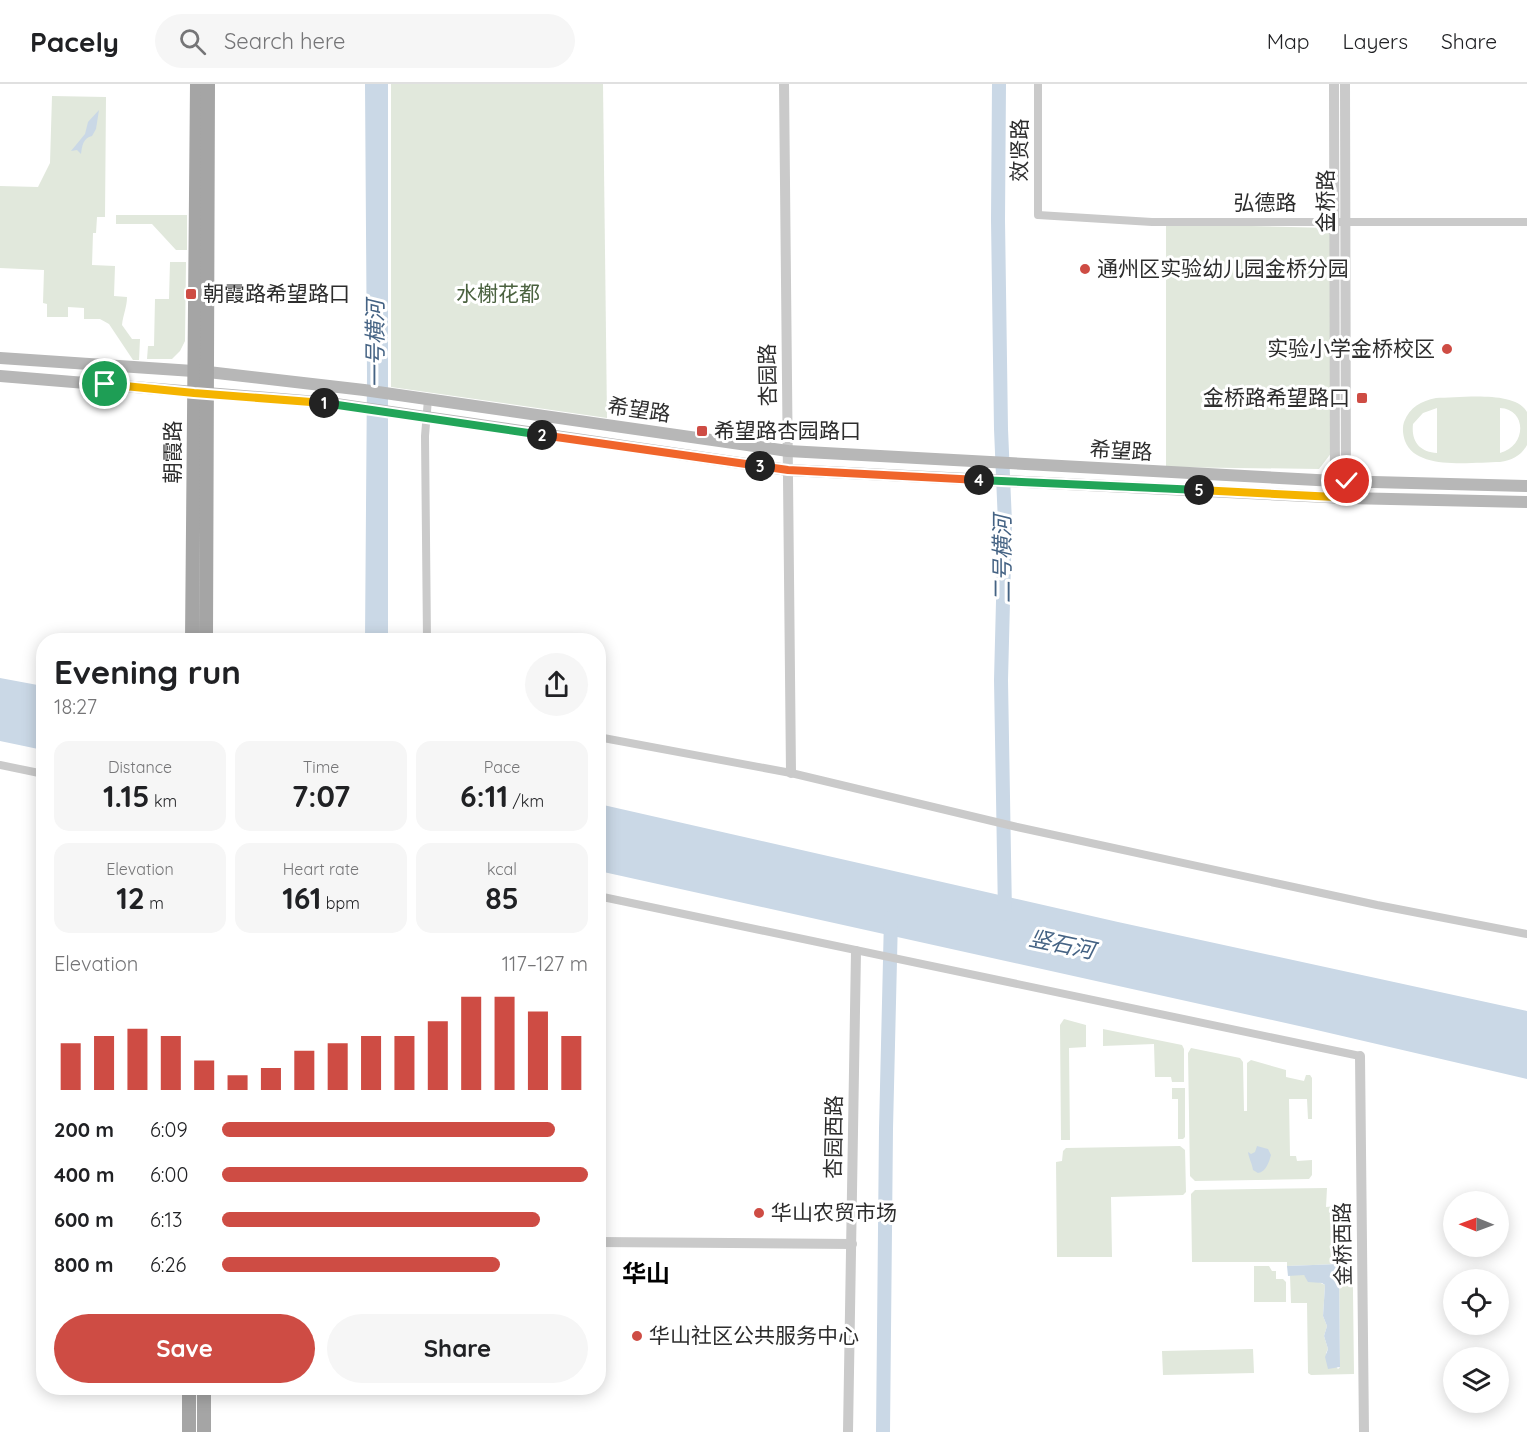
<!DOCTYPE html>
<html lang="en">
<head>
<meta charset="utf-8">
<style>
	body { margin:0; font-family:Quicksand,"Noto Sans SC",sans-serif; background:#f6f6f6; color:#202124; height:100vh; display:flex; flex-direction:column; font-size:22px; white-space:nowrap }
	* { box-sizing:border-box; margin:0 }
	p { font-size:20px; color:#757577 }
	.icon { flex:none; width:33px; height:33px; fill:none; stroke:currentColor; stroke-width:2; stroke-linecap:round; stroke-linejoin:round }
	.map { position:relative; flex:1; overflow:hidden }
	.details { position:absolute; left:36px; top:549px; width:570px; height:762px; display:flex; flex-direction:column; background:#fff; border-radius:24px; box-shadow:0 3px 15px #0003 }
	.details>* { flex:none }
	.needle { width:39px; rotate:271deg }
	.buttons { position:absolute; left:1443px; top:1107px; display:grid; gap:12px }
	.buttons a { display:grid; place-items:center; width:66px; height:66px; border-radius:50%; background:#fff; box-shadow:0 3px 15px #0003; font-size:30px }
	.pin { position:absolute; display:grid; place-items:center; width:51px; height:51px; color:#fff; margin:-26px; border:3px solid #fff; border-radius:50%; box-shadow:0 2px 6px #0007 }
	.km { position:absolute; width:30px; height:30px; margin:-15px; border-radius:50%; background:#222; color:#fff; font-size:16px; line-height:30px; text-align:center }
	.round { display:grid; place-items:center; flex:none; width:63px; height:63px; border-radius:32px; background:#f6f6f6 }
	.head { display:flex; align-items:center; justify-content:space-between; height:102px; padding:0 18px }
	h1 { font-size:33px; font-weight:700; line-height:45px }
	.stats { display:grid; grid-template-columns:repeat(3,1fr); gap:9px; height:102px; padding:6px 18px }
	.stats div { display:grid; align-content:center; border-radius:15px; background:#f6f6f6; text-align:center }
	.stats b { font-size:30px; font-weight:700 }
	.stats small { font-size:16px; font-weight:400 }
	.stats p { font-size:16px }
	.chart { height:168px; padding:12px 18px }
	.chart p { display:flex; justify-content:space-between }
	.chart svg { width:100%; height:108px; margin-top:6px; stroke:#ce4c44; stroke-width:6 }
	.cta { display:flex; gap:12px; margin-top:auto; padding:12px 18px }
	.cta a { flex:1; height:69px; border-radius:36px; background:#ce4c44; color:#fff; font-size:24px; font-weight:700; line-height:69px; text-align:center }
	.cta a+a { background:#f6f6f6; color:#202124 }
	ul { padding:0 18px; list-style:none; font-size:20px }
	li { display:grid; grid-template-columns:96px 72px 1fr; align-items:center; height:45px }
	li i { height:15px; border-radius:8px; background:#ce4c44 }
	header { display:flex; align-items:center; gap:36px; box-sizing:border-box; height:84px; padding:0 30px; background:#fff; border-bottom:2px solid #e0e0e0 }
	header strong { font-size:28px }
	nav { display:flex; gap:33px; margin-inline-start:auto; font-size:21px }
	.search { width:420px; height:54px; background:#f6f6f6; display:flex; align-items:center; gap:15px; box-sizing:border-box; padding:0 21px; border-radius:33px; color:#757577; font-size:22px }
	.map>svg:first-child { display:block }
	.green { fill:#e1e8dc; fill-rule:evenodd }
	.water { fill:#cad8e6 }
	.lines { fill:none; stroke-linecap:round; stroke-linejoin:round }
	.river { stroke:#cad8e6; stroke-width:14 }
	.minor { stroke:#cacaca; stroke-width:8 }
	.tertiary { stroke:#cacaca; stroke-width:10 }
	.secondary { stroke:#b7b7b7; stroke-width:12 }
	.primary { stroke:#a5a5a5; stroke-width:14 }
	.split-1-casing { stroke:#fff; stroke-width:12 }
	.split-2-casing { stroke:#fff; stroke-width:12 }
	.split-3-casing { stroke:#fff; stroke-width:12 }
	.split-4-casing { stroke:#fff; stroke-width:12 }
	.split-5-casing { stroke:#fff; stroke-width:12 }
	.split-6-casing { stroke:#fff; stroke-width:12 }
	.split-1 { stroke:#f5b400; stroke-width:8 }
	.split-2 { stroke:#22a559; stroke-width:8 }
	.split-3 { stroke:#f0652b; stroke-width:8 }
	.split-4 { stroke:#f0652b; stroke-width:8 }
	.split-5 { stroke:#22a559; stroke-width:8 }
	.split-6 { stroke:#f5b400; stroke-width:8 }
	.poi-dot { fill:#ce4c44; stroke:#fff; stroke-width:2 }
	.labels { text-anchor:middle; stroke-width:6; stroke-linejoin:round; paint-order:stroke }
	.street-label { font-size:21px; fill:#2d2d2d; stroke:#fff }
	.poi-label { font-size:21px; fill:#2d2d2d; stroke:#fff; text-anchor:start }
	.park-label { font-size:21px; fill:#4b6240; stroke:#fff }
	.water-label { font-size:22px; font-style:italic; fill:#456384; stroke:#fff }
	.quarter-label { font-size:24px; font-weight:bold; fill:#000; stroke:#fff }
</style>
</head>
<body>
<header>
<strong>Pacely</strong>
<div class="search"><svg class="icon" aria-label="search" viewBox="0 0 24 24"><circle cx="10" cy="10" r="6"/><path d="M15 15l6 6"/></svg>Search here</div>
<nav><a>Map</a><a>Layers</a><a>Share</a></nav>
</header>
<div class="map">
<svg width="1527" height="1348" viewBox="0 0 1527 1348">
	<rect width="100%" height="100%" fill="#fff"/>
	<g class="green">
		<polygon points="391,0 603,0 607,334 391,303"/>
		<path d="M52 12 106 13 105 133H97L96 149H93L92 181 115 182 114 212 127 213C127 223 123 231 122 241L132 255H140L139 276H133L109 240 100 235H84V224L68 223V233H47V220L43 219 44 186 0 184V102L38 103 50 79Z"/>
		<polygon points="116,131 187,131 187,166 176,166 152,140 116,140"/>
		<polygon points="1166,140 1331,144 1332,368 1319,385 1166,383"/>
		<polygon points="170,178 186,178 185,257 180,267 172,275 147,275 148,262 154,262 155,215 169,215"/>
		<path d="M1436 314C1459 314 1515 306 1527 328V361C1521 372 1512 376 1500 378 1473 378 1416 387 1405 357 1403 351 1402 344 1404 338 1410 323 1421 317 1436 314ZM1437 324V369C1420 368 1411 358 1413 340L1423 329ZM1500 324C1527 325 1527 362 1500 369Z"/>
		<polygon points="1064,935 1086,941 1086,963 1069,964 1070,1056 1061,1056 1060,941"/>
		<polygon points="1103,945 1182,961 1184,965 1184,998 1172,998 1171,993 1155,993 1154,960 1103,962"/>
		<polygon points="1191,964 1240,974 1243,978 1244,1027 1247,1027 1247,979 1251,976 1286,986 1286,993 1304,997 1306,991 1310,991 1312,994 1312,1035 1308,1035 1307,1015 1289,1015 1290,1072 1296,1072 1297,1077 1312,1076 1312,1091 1309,1095 1195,1097 1190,1092 1188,969"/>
		<polygon points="1172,1004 1185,1004 1185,1053 1183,1055 1178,1055 1178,1015 1172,1015"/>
		<polygon points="1180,1062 1185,1066 1186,1108 1183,1111 1111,1113 1112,1173 1057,1173 1056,1078 1062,1077 1063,1067 1066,1064"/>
		<polygon points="1327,1104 1326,1123 1348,1121 1352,1126 1354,1290 1311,1291 1308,1289 1307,1219 1291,1219 1290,1191 1304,1191 1325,1201 1323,1232 1327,1242 1324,1252 1328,1265 1326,1269 1338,1285 1340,1283 1339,1180 1287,1182 1287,1178 1192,1178 1191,1110 1195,1106"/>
		<polygon points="1254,1182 1269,1182 1272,1187 1276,1187 1276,1195 1283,1195 1286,1198 1286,1218 1254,1218"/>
		<polygon points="1253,1265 1254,1289 1163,1291 1162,1267"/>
	</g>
	<g class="water">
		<polygon points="365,0 388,0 388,556 365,556 367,291"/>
		<path d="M99 26 96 45 92 52C83 54 82 62 81 70L77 66 71 67 85 50 88 38Z"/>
		<polygon points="0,594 43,602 43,666 0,657"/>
		<polygon points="599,720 1118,838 1527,927 1527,995 1308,944 599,787"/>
		<path d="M1257 1062 1268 1065 1271 1071C1269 1078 1266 1088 1258 1089L1253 1086C1252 1079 1249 1075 1248 1068L1251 1070 1255 1068Z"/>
		<polygon points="1339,1180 1340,1283 1328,1285 1325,1273 1328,1265 1324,1252 1327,1242 1323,1232 1325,1201 1322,1199 1308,1198 1304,1191 1288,1192 1287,1182"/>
	</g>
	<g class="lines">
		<g class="river">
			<polyline points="999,0 998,136 1001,345 1005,439 1001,596 1005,830"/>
			<polyline points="883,1348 886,1045 891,834"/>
		</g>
		<g class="minor">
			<polyline points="1038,0 1038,131 1152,138 1527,138"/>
			<polyline points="427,556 425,352 428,315"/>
			<polyline points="598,653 791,689 1017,743 1377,821 1527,850"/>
			<polyline points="0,681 44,690"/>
			<polyline points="598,812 1360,972"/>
		</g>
		<g class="tertiary">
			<polyline points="784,0 791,689"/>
			<polyline points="1334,0 1335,413"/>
			<polyline points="1345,0 1346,414"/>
			<polyline points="1360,972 1364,1348"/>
			<polyline points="598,1158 852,1160"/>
			<polyline points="848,1348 856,867"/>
		</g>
		<g class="secondary">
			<polyline points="0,274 208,288 364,306 788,367 1335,397 1527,402"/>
			<polyline points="0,292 329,319 788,386 1346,414 1527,418"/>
		</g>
		<g class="primary">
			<polyline points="192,556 197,0"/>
			<polyline points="206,556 208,0"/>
			<polyline points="189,1304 189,1348"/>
			<polyline points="204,1348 204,1304"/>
		</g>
	</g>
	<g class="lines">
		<g class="split-1-casing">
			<polyline id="split-1" points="105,300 194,309 324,319"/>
		</g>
		<g class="split-2-casing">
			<polyline id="split-2" points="324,319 542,351"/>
		</g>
		<g class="split-3-casing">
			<polyline id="split-3" points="542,351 760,382"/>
		</g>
		<g class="split-4-casing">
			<polyline id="split-4" points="760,382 788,386 979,396"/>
		</g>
		<g class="split-5-casing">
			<polyline id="split-5" points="979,396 1199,406"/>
		</g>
		<g class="split-6-casing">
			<polyline id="split-6" points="1199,406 1335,413 1335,398 1347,397"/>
		</g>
		<use href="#split-1" class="split-1"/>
		<use href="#split-2" class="split-2"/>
		<use href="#split-3" class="split-3"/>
		<use href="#split-4" class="split-4"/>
		<use href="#split-5" class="split-5"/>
		<use href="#split-6" class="split-6"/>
	</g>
	<g class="poi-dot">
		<circle cx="1085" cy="185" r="6"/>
		<rect x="185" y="204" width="12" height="12" rx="3"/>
		<circle cx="1447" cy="265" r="6"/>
		<rect x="1356" y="308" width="12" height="12" rx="3"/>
		<rect x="696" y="341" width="12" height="12" rx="3"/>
		<circle cx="759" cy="1129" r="6"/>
		<circle cx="637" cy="1252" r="6"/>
	</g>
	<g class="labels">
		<g class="street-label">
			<text transform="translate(1020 66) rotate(-90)" y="7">效贤路</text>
			<text transform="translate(1326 117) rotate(-90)" y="7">金桥路</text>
			<text x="1265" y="126">弘德路</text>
			<text transform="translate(768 291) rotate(-91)" y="7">杏园路</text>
			<text transform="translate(639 326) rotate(8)" y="7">希望路</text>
			<text transform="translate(1121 367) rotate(3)" y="7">希望路</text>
			<text transform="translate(173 368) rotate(-90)" y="7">朝霞路</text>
			<text transform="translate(834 1053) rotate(-89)" y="7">杏园西路</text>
			<text transform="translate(1343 1160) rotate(-91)" y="7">金桥西路</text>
		</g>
		<g class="poi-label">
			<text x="1097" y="192">通州区实验幼儿园金桥分园</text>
			<text x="203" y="217">朝霞路希望路口</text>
			<text x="1435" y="272" text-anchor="end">实验小学金桥校区</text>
			<text x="1350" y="321" text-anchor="end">金桥路希望路口</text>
			<text x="714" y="354">希望路杏园路口</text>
			<text x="771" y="1136">华山农贸市场</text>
			<text x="649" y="1259">华山社区公共服务中心</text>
		</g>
		<g class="park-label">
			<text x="498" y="217">水榭花都</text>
		</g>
		<g class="water-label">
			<text transform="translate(375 260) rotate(-90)" y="8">一号横河</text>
			<text transform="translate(1002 475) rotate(-90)" y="8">二号横河</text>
			<text transform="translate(1062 860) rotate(12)" y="8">竖石河</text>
		</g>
		<g class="quarter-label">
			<text x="646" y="1198">华山</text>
		</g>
	</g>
</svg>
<div class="buttons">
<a><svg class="needle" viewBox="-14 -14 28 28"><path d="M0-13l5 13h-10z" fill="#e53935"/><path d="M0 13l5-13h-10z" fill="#757577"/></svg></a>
<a><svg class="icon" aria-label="locate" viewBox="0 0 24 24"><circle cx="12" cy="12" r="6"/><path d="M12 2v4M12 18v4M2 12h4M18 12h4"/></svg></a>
<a><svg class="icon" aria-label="layers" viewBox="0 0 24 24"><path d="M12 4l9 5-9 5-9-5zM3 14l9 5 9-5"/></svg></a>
</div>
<div class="pin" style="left:105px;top:300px;background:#1e9e55"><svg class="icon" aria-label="arrive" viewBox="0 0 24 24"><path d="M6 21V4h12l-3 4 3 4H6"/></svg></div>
<div class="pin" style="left:1347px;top:397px;background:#d93025"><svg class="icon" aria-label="check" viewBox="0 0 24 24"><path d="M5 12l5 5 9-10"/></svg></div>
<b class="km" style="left:324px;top:319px">1</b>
<b class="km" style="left:542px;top:351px">2</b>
<b class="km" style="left:760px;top:382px">3</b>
<b class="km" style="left:979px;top:396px">4</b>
<b class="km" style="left:1199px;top:406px">5</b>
<section class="details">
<div class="head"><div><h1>Evening run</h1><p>18:27</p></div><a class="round"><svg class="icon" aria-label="share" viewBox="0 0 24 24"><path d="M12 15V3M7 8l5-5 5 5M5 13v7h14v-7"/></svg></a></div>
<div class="stats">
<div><p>Distance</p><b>1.15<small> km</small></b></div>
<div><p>Time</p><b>7:07</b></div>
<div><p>Pace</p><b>6:11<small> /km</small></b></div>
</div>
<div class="stats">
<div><p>Elevation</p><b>12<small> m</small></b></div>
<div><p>Heart rate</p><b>161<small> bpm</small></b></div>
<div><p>kcal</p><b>85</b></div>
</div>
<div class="chart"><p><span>Elevation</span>117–127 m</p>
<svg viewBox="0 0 160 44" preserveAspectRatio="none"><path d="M5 44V25M15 44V22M25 44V19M35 44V22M45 44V32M55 44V38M65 44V35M75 44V28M85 44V25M95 44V22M105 44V22M115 44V16M125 44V6M135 44V6M145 44V12M155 44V22"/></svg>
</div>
<ul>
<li><b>200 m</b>6:09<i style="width:91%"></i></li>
<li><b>400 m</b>6:00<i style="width:100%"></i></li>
<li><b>600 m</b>6:13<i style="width:87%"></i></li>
<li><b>800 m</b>6:26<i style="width:76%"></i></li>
</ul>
<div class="cta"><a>Save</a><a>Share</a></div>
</section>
</div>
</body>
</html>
